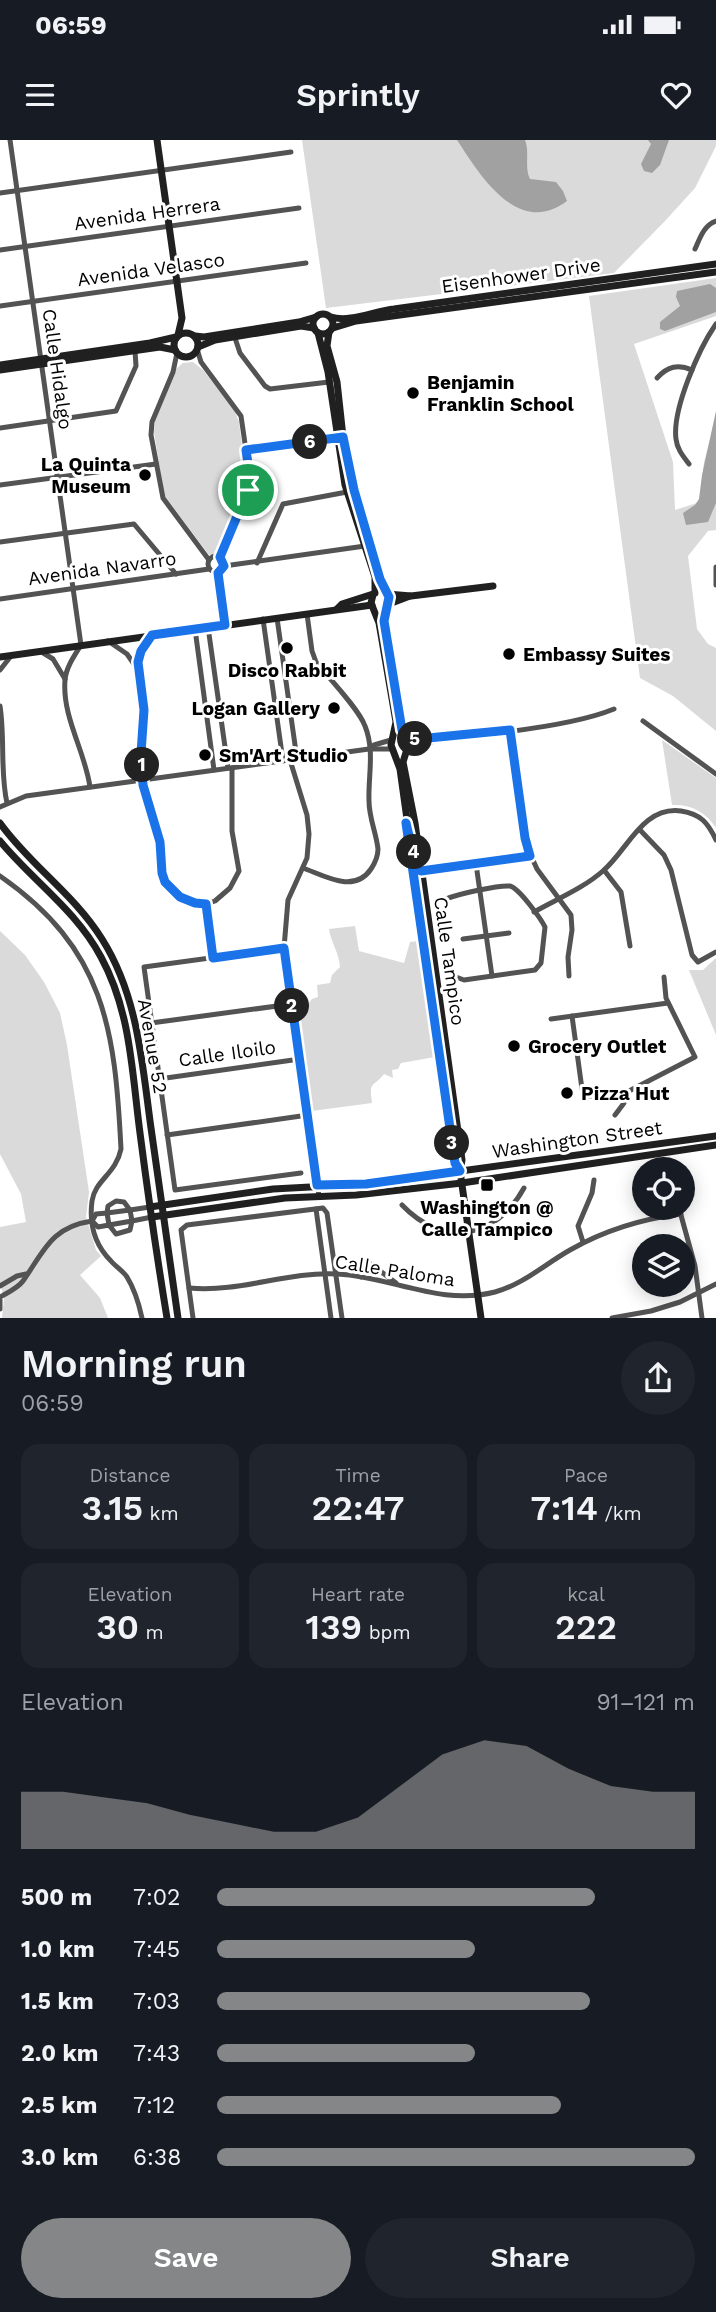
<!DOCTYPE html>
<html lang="en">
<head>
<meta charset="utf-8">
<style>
	body { margin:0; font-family:"Work Sans",sans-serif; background:#20242c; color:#f1f3f6; height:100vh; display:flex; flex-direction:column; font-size:26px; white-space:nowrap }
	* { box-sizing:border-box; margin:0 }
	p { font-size:23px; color:#9ea1a6 }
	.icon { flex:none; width:38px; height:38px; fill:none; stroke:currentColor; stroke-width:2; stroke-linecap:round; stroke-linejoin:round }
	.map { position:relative; height:1178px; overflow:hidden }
	.side { display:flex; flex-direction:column; background:#171b24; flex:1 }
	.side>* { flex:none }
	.tools { position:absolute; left:632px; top:1017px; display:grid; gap:14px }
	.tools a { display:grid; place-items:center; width:63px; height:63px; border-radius:50%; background:#171b24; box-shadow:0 4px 18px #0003; font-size:35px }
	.pin { position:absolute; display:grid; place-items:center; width:60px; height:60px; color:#fff; margin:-30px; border:4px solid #fff; border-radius:50%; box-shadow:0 2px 7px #0007 }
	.km { position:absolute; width:35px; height:35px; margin:-18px; border-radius:50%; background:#222; color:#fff; font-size:19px; line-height:35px; text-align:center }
	.round { display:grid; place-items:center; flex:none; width:74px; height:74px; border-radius:37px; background:#20242c }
	.headline { display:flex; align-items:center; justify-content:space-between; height:119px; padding:0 21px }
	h1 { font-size:38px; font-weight:600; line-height:52px }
	.metrics { display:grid; grid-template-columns:repeat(3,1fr); gap:10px; height:119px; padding:7px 21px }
	.metrics div { display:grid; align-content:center; border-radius:18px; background:#20242c; text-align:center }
	.metrics b { font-size:35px; font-weight:600 }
	.metrics small { font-size:19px; font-weight:400 }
	.metrics p { font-size:19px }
	.chart { height:196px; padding:14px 21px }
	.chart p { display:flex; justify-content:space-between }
	.chart svg { width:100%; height:126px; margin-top:7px; fill:#858687; opacity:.7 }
	.button { display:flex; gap:14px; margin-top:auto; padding:14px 21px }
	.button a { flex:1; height:80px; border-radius:42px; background:#858687; color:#fff; font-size:28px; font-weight:600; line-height:80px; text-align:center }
	.button a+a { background:#20242c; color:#f1f3f6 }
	ul { padding:0 21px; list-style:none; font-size:23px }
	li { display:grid; grid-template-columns:112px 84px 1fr; align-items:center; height:52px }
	li i { height:18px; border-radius:9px; background:#858687 }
	.status { display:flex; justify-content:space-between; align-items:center; height:49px; padding:0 35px; background:#171b24; direction:ltr }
	.status svg { height:19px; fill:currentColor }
	header { display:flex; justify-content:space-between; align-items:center; height:91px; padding:0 21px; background:#171b24; font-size:32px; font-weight:600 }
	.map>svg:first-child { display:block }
	.green { fill:#dadada }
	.water { fill:#a1a1a1 }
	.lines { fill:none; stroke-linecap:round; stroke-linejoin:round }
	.street { stroke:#535353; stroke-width:5 }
	.secondary { stroke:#202020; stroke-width:7 }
	.route-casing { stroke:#fff; stroke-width:14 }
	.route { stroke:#1a73e8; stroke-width:9 }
	.poi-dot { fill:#000; stroke:#fff; stroke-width:2.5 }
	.labels { text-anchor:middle; stroke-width:6; stroke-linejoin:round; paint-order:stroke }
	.street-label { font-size:19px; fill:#000; stroke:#fff }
	.poi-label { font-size:19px; font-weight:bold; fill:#000; stroke:#fff; text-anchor:start }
</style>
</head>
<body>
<div class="status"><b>06:59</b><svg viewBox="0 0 49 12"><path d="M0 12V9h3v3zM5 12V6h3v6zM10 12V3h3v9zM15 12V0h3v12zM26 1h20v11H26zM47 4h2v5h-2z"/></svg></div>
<header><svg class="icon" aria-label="menu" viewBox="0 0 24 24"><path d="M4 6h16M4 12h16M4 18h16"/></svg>Sprintly<svg class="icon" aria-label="heart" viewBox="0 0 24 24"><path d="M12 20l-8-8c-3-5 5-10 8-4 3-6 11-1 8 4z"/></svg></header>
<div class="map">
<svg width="716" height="1178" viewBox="0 0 716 1178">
	<rect width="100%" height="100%" fill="#fff"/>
	<g class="green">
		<polygon points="302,0 716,0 716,6 695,48 665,81 614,133 326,168"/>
		<polygon points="716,138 716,176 634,204 673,322 675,370 700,362 704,322 716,278 716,390 708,391 688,416 697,489 708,504 716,508 716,591 673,556 640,538 589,156"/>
		<polygon points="193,222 203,230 234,269 239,282 247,345 221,413 209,415 164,355 154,292 155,281 176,229 183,223"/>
		<path d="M662 600 716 638V688C706 672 691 664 672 665Z"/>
		<path d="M355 786 359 811 404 823 410 802 418 801 435 917 401 923 398 929 392 930 393 938 384 934C372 949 369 940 372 963L312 971 297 869 306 867 312 859 318 857 317 845 330 843 332 835 340 827C339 812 331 803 329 789Z"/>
		<polygon points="0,791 25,815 44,842 60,873 67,905 89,1052 86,1077 96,1110 101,1116 80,1135 100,1158 108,1178 2,1178 4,1159 0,1143 0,1087 26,1082 21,1054 0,1014"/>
		<polygon points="716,818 716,895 689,830 703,830"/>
	</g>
	<g class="water">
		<path d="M457 0H525C530 13 524 27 530 39L556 42 563 51 567 61C518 98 480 35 457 0Z"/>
		<polygon points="648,0 669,0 660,25 652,33 644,31 641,24 651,4"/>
		<polygon points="710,144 716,148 716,172 665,191 660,189 660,182 680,166 676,157 677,151"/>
		<polygon points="716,271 716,363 708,382 686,385 683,373 695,365 699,359 702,335"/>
	</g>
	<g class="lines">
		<g class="street">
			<path d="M10 0 81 505C75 515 66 527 65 540 62 577 85 611 90 647"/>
			<polyline points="0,53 291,12"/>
			<path d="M695 109C700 98 704 85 716 81"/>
			<polyline points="0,110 299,68"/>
			<polyline points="0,166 306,123"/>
			<polyline points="234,195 240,213 265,246 270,249 329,242"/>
			<polyline points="197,209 201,222 241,276 250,338 248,350 220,417"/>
			<polyline points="177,213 173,232 152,282 151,295 163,358 209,420"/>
			<path d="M657 238C668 226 678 224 692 230"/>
			<polyline points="0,288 116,271 136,226 135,211"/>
			<polyline points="246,310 340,297"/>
			<path d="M689 324C683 316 677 309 676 299 672 270 699 208 716 184"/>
			<polyline points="0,345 156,324"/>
			<polyline points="0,402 134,384 176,434"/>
			<circle cx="216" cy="424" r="8"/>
			<polyline points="257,423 283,364 347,352"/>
			<polyline points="224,426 365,406"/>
			<polyline points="716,427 716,445"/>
			<polyline points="218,433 224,485"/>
			<polyline points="0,459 209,429"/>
			<polyline points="277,478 297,619"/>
			<polyline points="263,479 283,621"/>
			<polyline points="208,487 228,628"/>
			<polyline points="195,489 214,630"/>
			<polyline points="151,496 141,511 137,522 144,571 141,613 143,645 160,702 162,733 171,751 187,761 206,764 215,761 230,748 239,731 232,691 232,628"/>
			<polyline points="108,501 127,514 136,527"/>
			<polyline points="40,511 53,519 65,539"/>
			<polyline points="0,530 11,516"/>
			<path d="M0 566C5 598 0 633 7 663"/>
			<polyline points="643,581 716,634"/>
			<polyline points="510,590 527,707 537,729 571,775 572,790 568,817 569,836"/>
			<path d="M408 598C419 600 429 597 440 596 449 595 459 596 468 596 510 592 575 585 614 569"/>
			<polyline points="408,607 450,598"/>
			<polyline points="369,609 374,605 391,600"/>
			<polyline points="290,620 307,675 309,694 307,718 288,760 284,808 319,1056"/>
			<polyline points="0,667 26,656 369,609 392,609"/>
			<polyline points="640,690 664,715 671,730 692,815 698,822 716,812"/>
			<polyline points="476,724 492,836"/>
			<path d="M303 728C325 736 354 754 371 729 375 723 378 716 378 709 376 692 369 678 369 661 368 636 375 611 365 586 359 569 328 537 316 522L312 511 307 474"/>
			<polyline points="604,730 621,752 630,806"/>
			<polyline points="421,731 530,716"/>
			<path d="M0 736C105 809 115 889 121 1009 116 1034 95 1040 92 1061 89 1084 95 1105 111 1121 116 1127 123 1131 127 1137 135 1150 139 1164 142 1178"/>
			<path d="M446 759C458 754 498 745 510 746 519 748 541 779 545 787L541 823 535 830 464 840 456 837"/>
			<polyline points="206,764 213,818"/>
			<path d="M534 772C557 759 584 748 604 730 628 709 643 666 681 671 701 674 708 683 716 700"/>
			<polyline points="463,799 509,793"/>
			<polyline points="284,808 144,827 175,1050 301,1033"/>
			<polyline points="572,876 582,949 587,956 590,956 629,951 695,917 666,858 664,837"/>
			<polyline points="551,879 668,863"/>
			<polyline points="151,883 292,864"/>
			<polyline points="159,939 300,919"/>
			<polyline points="615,975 624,963 623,952"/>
			<polyline points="167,995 308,975"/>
			<path d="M402 1065C443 1108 496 1099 524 1048"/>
			<polyline points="679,1068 695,1126 702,1178"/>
			<polyline points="316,1069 331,1178"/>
			<polygon points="130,1070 132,1081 109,1085 107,1073"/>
			<polyline points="92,1081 98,1087 109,1085 116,1094 130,1090 132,1081 152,1077"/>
			<polyline points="583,1102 578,1086 592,1053 594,1040"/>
			<polyline points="361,1137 365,1127 371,1124 396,1143"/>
			<polyline points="0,1146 17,1136 26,1134"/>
			<path d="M189 1148C241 1153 286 1131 338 1134 392 1137 440 1166 495 1152 524 1144 545 1124 570 1110 605 1090 641 1079 681 1074"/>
			<path d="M0 1157C7 1153 18 1148 23 1141 44 1111 51 1087 92 1081L96 1074 107 1073 108 1066 116 1061 124 1062 130 1070 150 1067"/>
			<polyline points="0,1160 0,1169"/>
			<polyline points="193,1178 181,1090 187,1085 323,1068 327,1073 342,1178"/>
			<polyline points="612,1178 651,1171 680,1162 716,1144"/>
		</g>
		<g class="secondary">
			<polyline points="157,0 182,178 178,195"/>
			<circle cx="323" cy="184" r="10"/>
			<path d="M331 177C349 183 375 171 394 169 501 154 609 139 716 124"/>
			<polyline points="333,188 356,181 716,132"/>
			<polyline points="329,192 327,206 337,242 343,297 354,350 385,453"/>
			<circle cx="186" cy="205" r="12"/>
			<polyline points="318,193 328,232 345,345 375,437 375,453"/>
			<polyline points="195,196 204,197 299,182 316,177"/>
			<polyline points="198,207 215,200 301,186 314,188"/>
			<polyline points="0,225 150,203 176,197"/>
			<polyline points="0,230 160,207 175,210"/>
			<polyline points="386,454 389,462 384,480 399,581 409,603 403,622 415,683 462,1020 460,1031 481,1178"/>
			<polyline points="387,454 411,456 493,446"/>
			<polyline points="373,455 371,463 379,483 396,582 391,605 400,629 455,1023 460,1031"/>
			<polyline points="389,464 410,456"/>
			<polyline points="337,469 342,464 373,454"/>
			<polyline points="0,517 372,465"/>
			<path d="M0 683C30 725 74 754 102 799 138 856 142 923 151 988 160 1051 169 1115 178 1178"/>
			<path d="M0 701C33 741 76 770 101 817 131 872 132 933 140 993 148 1055 157 1117 167 1178"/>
			<polyline points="150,1067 273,1049 366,1044 716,996"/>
			<polyline points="152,1077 285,1058 356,1055 462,1043 716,1005"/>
		</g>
	</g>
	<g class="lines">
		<g class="route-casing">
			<polygon id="route" points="343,297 354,350 380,439 389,457 384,481 402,590 408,598 418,599 510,590 525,698 530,716 421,731 417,729 406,683 455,1023 460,1031 366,1044 317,1045 284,808 213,818 206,764 195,763 180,757 165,742 162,733 160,702 143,645 141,613 144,570 138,522 141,511 152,495 225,485 218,433 224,426 220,417 248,350 250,338 246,310"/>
		</g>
		<use href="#route" class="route"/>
	</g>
	<g class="poi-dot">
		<circle cx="413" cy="253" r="7"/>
		<circle cx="145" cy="335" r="7"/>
		<circle cx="287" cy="508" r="7"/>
		<circle cx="509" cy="514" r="7"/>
		<circle cx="334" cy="568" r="7"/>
		<circle cx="205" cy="615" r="7"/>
		<circle cx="514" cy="906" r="7"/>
		<circle cx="567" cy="953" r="7"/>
		<rect x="480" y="1038" width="14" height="14" rx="3.5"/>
	</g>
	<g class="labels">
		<g class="street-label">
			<text transform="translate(147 73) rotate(-8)" y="7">Avenida Herrera</text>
			<text transform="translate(151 129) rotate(-8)" y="7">Avenida Velasco</text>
			<text transform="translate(521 135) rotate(-8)" y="7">Eisenhower Drive</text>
			<text transform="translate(58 229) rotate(82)" y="7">Calle Hidalgo</text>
			<text transform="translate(102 428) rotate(-8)" y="7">Avenida Navarro</text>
			<text transform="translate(450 821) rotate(82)" y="7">Calle Tampico</text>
			<text transform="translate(153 906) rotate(80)" y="7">Avenue 52</text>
			<text transform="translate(227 913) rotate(-8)" y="7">Calle Iloilo</text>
			<text transform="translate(577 999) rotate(-8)" y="7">Washington Street</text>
			<text transform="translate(395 1130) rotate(9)" y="7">Calle Paloma</text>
		</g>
		<g class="poi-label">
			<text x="427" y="249">Benjamin<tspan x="427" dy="22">Franklin School</tspan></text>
			<text x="131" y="331" text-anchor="end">La Quinta<tspan x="131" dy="22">Museum</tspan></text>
			<text x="523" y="521">Embassy Suites</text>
			<text x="287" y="537" text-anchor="middle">Disco Rabbit</text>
			<text x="320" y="575" text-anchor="end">Logan Gallery</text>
			<text x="219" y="622">Sm'Art Studio</text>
			<text x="528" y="913">Grocery Outlet</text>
			<text x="581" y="960">Pizza Hut</text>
			<text x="487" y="1074" text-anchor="middle">Washington @<tspan x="487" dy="22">Calle Tampico</tspan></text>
		</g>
	</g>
</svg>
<div class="tools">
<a><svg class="icon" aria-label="locate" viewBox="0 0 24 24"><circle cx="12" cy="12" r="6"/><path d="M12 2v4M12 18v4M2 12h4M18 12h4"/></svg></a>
<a><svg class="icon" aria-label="layers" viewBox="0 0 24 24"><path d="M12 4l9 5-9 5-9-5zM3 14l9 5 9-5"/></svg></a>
</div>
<div class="pin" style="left:248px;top:350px;background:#1e9e55"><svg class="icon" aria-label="arrive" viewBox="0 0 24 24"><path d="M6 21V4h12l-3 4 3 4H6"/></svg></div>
<b class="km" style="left:142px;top:625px">1</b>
<b class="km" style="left:292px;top:866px">2</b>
<b class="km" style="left:452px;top:1003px">3</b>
<b class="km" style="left:414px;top:712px">4</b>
<b class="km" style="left:415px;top:599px">5</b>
<b class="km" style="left:310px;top:302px">6</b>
</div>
<section class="side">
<div class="headline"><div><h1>Morning run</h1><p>06:59</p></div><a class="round"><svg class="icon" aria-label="share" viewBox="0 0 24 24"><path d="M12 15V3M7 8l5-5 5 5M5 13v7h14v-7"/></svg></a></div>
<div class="metrics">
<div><p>Distance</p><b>3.15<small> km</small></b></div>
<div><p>Time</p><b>22:47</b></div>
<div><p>Pace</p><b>7:14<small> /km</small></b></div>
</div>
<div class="metrics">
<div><p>Elevation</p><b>30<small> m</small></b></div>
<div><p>Heart rate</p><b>139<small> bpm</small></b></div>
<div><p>kcal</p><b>222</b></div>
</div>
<div class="chart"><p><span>Elevation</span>91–121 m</p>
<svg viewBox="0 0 160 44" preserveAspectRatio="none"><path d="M0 44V24L10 24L20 26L30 28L40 32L50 35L60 38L70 38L80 33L90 22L100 11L110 6L120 8L130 16L140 22L150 24L160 24V44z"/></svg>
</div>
<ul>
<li><b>500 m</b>7:02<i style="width:79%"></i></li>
<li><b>1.0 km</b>7:45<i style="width:54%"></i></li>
<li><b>1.5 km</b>7:03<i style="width:78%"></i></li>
<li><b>2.0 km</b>7:43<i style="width:54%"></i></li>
<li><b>2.5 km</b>7:12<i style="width:72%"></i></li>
<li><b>3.0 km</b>6:38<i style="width:100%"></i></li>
</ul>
<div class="button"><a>Save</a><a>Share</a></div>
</section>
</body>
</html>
